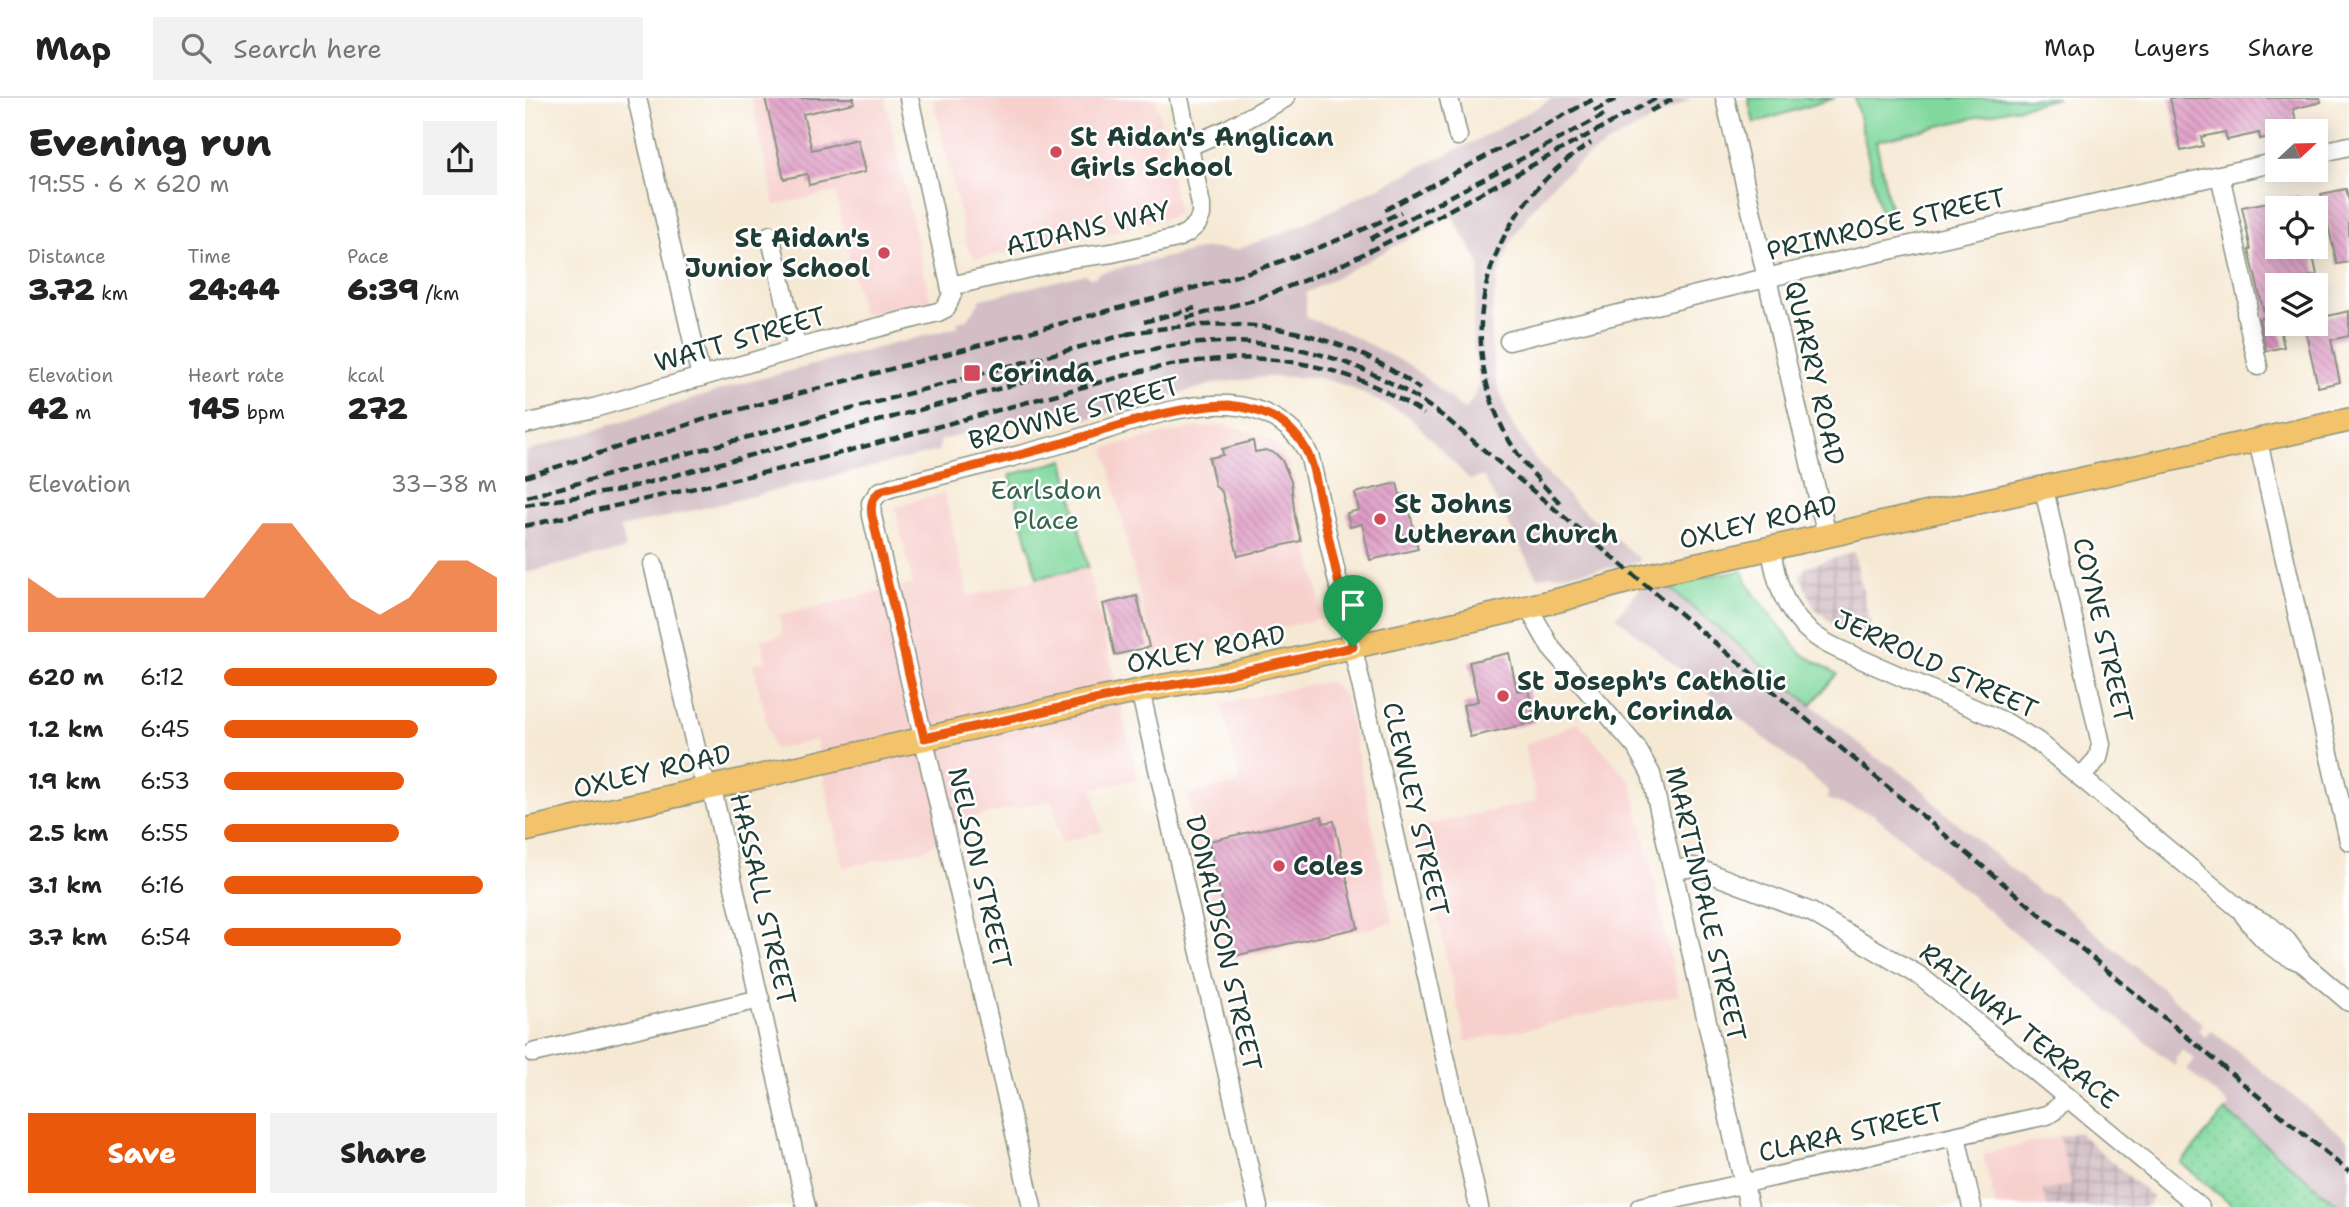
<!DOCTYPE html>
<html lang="en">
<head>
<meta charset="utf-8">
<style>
	body { margin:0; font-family:"Shantell Sans",sans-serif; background:#f2f2f2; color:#222; height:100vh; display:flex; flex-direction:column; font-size:26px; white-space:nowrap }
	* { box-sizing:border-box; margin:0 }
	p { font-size:23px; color:#767676 }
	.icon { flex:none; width:38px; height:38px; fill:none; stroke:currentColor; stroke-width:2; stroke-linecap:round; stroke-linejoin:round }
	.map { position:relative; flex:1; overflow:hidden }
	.details { display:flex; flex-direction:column; background:#fff; width:525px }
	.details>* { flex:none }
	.needle { width:46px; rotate:68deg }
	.fabs { position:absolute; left:1740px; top:21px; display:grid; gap:14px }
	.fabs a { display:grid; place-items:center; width:63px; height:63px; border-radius:0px; background:#fff; box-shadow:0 4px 18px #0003; font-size:35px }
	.pin { position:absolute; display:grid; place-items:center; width:60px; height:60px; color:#fff; margin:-72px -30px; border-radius:50% 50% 50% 0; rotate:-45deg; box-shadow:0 0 7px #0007 }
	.pin .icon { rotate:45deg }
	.round { display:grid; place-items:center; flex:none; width:74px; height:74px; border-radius:0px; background:#f2f2f2 }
	.head { display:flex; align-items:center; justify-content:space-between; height:119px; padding:0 28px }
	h1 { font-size:38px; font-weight:800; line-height:52px }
	.stats { display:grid; grid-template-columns:repeat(3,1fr); gap:10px; height:119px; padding:7px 28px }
	.stats div { display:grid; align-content:center }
	.stats b { font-size:30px; font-weight:800 }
	.stats small { font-size:19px; font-weight:400 }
	.stats p { font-size:19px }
	.chart { height:196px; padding:14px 28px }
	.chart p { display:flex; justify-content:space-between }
	.chart svg { width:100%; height:126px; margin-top:7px; fill:#ea580c; opacity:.7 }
	.button { display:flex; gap:14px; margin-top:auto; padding:14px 28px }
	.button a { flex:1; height:80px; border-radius:0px; background:#ea580c; color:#fff; font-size:28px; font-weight:800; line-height:80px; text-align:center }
	.button a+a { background:#f2f2f2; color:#222 }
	ul { padding:0 28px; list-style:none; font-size:23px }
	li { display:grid; grid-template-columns:112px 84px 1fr; align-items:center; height:52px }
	li i { height:18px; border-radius:9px; background:#ea580c }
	header { display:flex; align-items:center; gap:42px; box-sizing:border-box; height:98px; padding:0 35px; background:#fff; border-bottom:2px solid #e0e0e0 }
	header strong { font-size:33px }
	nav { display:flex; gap:38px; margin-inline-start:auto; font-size:24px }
	.search { width:490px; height:63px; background:#f2f2f2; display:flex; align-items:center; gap:18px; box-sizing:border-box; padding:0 24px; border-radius:0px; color:#767676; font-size:26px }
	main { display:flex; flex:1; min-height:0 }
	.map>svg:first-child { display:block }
	.built { fill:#f7d0ce }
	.industrial { fill:url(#industrial-grid) }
	.railway { fill:#d2bec4; fill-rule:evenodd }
	.grass { fill:url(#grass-dots); stroke:#508a68; stroke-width:2 }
	.park { fill:#80d89d; stroke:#508a68; stroke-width:2 }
	.building { fill:url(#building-back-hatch) }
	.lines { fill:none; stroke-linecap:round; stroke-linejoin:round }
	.minor-casing { stroke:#8a9384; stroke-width:21 }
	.major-casing { stroke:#8a9384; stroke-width:26 }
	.minor { stroke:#fff; stroke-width:18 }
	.major { stroke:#f2c36a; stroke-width:23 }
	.rail { stroke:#1f3d34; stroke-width:4.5; stroke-dasharray:10 5; stroke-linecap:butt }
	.route-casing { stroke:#fff; stroke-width:14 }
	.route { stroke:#ea580c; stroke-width:9 }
	.poi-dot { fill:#d1495b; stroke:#fff; stroke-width:2.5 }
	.labels { text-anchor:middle; stroke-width:5; stroke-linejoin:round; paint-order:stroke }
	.poi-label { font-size:26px; font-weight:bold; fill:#1f3d34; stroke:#fff; text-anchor:start }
	.street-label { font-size:26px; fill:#1f3d34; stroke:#fff }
	.park-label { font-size:26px; fill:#37644e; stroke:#fff }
</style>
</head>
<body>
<header>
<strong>Map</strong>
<div class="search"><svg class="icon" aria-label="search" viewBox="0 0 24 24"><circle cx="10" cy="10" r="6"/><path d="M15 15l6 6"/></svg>Search here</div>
<nav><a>Map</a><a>Layers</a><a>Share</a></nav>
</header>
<main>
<section class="details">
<div class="head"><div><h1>Evening run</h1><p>19:55 · 6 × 620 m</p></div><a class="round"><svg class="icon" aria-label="share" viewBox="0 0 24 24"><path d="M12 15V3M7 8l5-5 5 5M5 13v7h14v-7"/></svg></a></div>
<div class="stats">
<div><p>Distance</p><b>3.72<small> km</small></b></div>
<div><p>Time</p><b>24:44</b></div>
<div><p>Pace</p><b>6:39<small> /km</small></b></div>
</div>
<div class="stats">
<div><p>Elevation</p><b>42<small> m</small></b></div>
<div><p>Heart rate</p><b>145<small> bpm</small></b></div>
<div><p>kcal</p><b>272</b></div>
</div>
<div class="chart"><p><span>Elevation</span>33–38 m</p>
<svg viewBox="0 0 160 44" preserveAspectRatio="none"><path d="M0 44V25L10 32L20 32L30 32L40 32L50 32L60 32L70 19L80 6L90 6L100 19L110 32L120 38L130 32L140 19L150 19L160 25V44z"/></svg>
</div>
<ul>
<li><b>620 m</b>6:12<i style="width:100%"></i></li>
<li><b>1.2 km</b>6:45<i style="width:71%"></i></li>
<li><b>1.9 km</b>6:53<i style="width:66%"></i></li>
<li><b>2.5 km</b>6:55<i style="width:64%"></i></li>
<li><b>3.1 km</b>6:16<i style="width:95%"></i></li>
<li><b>3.7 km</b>6:54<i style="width:65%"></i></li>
</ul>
<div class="button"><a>Save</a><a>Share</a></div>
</section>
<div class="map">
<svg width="1824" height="1109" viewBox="0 0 1824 1109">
	<defs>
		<pattern id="industrial-grid" width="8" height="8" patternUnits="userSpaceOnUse" patternTransform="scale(1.75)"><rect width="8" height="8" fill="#d2bec4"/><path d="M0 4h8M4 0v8" fill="none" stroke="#aa9ca0"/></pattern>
		<pattern id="grass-dots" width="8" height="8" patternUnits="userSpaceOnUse" patternTransform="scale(1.75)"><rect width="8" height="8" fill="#80d89d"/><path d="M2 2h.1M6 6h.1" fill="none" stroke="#6eba88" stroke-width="1.8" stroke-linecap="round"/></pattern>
		<pattern id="building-back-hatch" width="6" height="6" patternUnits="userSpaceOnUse" patternTransform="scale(1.75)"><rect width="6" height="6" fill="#dd97c2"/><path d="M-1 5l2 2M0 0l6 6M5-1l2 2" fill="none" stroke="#b37c9e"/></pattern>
	</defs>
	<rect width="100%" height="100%" fill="#fff"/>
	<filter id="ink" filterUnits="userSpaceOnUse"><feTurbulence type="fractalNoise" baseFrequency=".0143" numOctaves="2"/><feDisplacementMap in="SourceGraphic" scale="14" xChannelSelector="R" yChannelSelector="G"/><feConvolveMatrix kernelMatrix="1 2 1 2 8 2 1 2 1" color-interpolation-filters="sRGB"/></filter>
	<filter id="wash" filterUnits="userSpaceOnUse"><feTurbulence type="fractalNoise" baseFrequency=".00686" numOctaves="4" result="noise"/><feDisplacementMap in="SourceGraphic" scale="28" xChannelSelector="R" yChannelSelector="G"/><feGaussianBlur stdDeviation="1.57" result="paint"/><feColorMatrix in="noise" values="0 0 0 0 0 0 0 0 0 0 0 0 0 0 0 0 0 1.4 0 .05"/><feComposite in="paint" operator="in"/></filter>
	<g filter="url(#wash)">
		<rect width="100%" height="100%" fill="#f6e9d4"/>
		<g class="built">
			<polygon points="226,0 360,0 405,202 337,217 310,94 250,107"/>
			<polygon points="408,0 631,0 653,113 649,118 574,137 561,138 456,160 450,160 443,152"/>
			<polygon points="702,327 734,336 751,347 761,361 768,375 799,520 629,559 580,350 665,330"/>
			<polygon points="419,395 444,498 563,469 613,681 568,691 577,734 536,744 527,702 442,721 402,751 318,770 291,642 248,651 228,566 241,563 236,542 258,537 254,517 388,486 370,409"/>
			<polygon points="804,583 820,598 868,825 699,864 662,696 715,685 697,605"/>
			<polygon points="1053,624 1107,685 1154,897 941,944 892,729 1011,703 999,647"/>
			<polygon points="1534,1038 1546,1086 1518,1093 1522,1109 1471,1109 1458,1056"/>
		</g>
		<g class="industrial">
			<polygon points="1329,454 1349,542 1312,529 1290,511 1275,478 1278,472 1284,468"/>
			<polygon points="1553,1034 1628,1100 1621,1109 1522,1109 1518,1093 1546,1086 1534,1038"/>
		</g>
		<g class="railway">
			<path d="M1029 0H1167L1080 47 1056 63 1027 87 1002 118 985 146 973 180 967 212 966 243 970 280 985 323 1010 362 1050 405 1115 461 1113 464 1091 469 1012 479 958 378 945 382 884 318 823 288 791 279H741L692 285 562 321 547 307 416 342 413 353 96 430 101 451 0 475V354L215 286 433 229 432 224 442 222 456 201 561 176 564 180 570 179 574 175 682 150 711 152 774 128 954 41ZM927 118 955 166 947 234 954 290 940 313 886 268 812 230 781 220V195Z"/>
			<polygon points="1137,484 1350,659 1369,669 1399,693 1413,709 1514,794 1529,799 1678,926 1673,932 1680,939 1686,932 1824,1043 1824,1109 1815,1109 1700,1013 1704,1007 1661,971 1669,961 1658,952 1651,959 1650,968 1348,716 1301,701 1304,693 1091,519 1115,490"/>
		</g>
		<polygon class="grass" points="1700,1013 1815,1109 1709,1109 1656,1065"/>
		<g class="park">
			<polygon points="1223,0 1310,0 1229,25"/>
			<polygon points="1330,0 1533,0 1351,43 1369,129 1359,131"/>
			<polygon points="539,362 563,469 512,480 485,377"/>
			<polygon points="1217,473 1227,493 1276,555 1312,576 1286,607 1137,484"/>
		</g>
		<g id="blocks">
			<g class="building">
				<polygon points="240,0 329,0 329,5 278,16 287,52 332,41 340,74 284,87 282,76 259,81"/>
				<polygon points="1645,0 1795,0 1796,4 1768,11 1773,30 1752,33 1748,36 1749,38 1735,41 1734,35 1702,42 1700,34 1676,39 1678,48 1656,53"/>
				<polygon points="1821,91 1824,103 1824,164 1812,166 1796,96"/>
				<polygon points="1775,98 1778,110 1743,110 1752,149 1786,149 1792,177 1756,184 1756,187 1752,187 1752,226 1754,226 1759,249 1741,253 1734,221 1740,219 1724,152 1726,152 1717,109"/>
				<polygon points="1824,213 1824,238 1806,242 1815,284 1793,289 1779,226 1790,226 1790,221"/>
				<polygon points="728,343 730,354 741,352 750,355 757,362 766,383 770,419 776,443 713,458 697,394 690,388 684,360 698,357 697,351"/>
				<polygon points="872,385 875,397 881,396 893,451 845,462 837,426 825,429 822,415 834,412 830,395"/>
				<polygon points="612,498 624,549 590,557 578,506"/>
				<polygon points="984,555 992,593 1003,591 1010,624 945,639 938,607 953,603 944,564"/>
				<polygon points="797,718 798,725 809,723 833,830 709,858 684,743"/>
			</g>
		</g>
	</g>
	<g filter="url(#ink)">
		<use href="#blocks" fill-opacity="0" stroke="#8a9384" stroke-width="2"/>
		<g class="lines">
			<g class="minor-casing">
				<g id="minor">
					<polyline points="112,0 176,279"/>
					<polyline points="924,0 933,38"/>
					<polyline points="1200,0 1302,438"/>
					<polyline points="664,48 701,32 760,0"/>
					<polyline points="1790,56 1824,48"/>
					<polyline points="1695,77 1723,203 1721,215 1733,268"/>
					<polyline points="245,137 272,251"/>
					<polyline points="426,188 548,160 587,155 652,140 662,135 672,126 676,117 676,107 654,0"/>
					<polyline points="984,243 1241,180 1752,64"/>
					<polyline points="0,326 69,310 292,245 413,214 421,210 427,196 384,0"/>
					<polyline points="1733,343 1824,743"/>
					<polyline points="1519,391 1576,646 1573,660 1556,679"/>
					<path d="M1246 451C1253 498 1267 530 1313 551L1480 624 1512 643 1717 813 1745 828 1762 843 1778 865 1824 904"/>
					<polyline points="128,466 177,676 189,700 281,1109"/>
					<polyline points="1003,509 1026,550 1111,649 1126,676 1224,1109"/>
					<polyline points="615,592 733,1109"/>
					<polyline points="1148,772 1169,769 1286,814 1395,878 1675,1109"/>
					<path d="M1719 817C1738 843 1748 853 1778 865"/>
					<polyline points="8,955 235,901"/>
					<polyline points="1431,1038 1447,1109"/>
					<path d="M507 1109 347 418 346 405 354 394 368 389C425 375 482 361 539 345 591 330 649 304 704 307 738 309 772 327 785 360L954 1109"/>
					<polyline points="1115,1109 1522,1017 1530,1012 1542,999"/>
				</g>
			</g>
			<g class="major-casing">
				<polyline id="major" points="0,732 560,604 639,588 688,580 925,527 1034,502 1133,475 1824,322"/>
			</g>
			<use href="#minor" class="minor"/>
			<use href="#major" class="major"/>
			<g class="rail">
				<polyline points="1069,13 1093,0"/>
				<polyline points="1125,13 1150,0"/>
				<polyline points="860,112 1071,0"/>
				<polyline points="845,141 1083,15"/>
				<polyline points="661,220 729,202 808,171 889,131 1132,0"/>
				<polyline points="619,224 670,210"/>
				<path d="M602 236C709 216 805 225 895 291"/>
				<path d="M0 379 190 318 691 184C755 165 816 143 876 114"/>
				<polyline points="2,399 610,234"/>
				<path d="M1035 405C1014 383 993 361 979 333 926 226 967 107 1066 45"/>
				<path d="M0 407 95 392 596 258C717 228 822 245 923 322L1824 1074"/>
				<path d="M0 428 264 369 613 274C717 249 808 256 899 316"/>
			</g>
		</g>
	</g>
	<g class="lines" filter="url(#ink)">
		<g class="route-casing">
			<path id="route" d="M704 307C745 312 776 328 788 370L828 549 688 580 615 592 399 640 347 418C345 406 347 398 358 392 419 375 481 362 541 344 594 328 648 308 704 307Z"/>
		</g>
		<use href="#route" class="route"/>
	</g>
	<g class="poi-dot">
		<circle cx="531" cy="54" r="7"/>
		<circle cx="359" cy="155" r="7"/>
		<rect x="438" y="266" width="18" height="18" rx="3.5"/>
		<circle cx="855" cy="421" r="7"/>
		<circle cx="978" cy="598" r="7"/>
		<circle cx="754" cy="768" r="7"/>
	</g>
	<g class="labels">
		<g class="poi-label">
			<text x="545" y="48">St Aidan's Anglican<tspan x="545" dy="30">Girls School</tspan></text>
			<text x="345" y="149" text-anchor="end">St Aidan's<tspan x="345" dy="30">Junior School</tspan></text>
			<text x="463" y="284">Corinda</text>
			<text x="869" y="415">St Johns<tspan x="869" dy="30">Lutheran Church</tspan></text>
			<text x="992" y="592">St Joseph's Catholic<tspan x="992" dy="30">Church, Corinda</tspan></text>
			<text x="768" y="777">Coles</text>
		</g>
		<g class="street-label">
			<text transform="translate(1361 126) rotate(-13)" y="9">PRIMROSE STREET</text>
			<text transform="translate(563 130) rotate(-13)" y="9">AIDANS WAY</text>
			<text transform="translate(215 241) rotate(-16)" y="9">WATT STREET</text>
			<text transform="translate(1290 275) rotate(77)" y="9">QUARRY ROAD</text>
			<text transform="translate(549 315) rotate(-15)" y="9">BROWNE STREET</text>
			<text transform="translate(1233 424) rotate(-13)" y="9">OXLEY ROAD</text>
			<text transform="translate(1578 532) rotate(77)" y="9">COYNE STREET</text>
			<text transform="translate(681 551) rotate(-11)" y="9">OXLEY ROAD</text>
			<text transform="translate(1411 566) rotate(25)" y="9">JERROLD STREET</text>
			<text transform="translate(127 673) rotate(-13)" y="9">OXLEY ROAD</text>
			<text transform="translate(891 711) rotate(77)" y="9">CLEWLEY STREET</text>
			<text transform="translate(455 770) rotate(77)" y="9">NELSON STREET</text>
			<text transform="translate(238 801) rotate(77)" y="9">HASSALL STREET</text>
			<text transform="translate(1181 806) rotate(77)" y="9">MARTINDALE STREET</text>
			<text transform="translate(699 845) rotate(77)" y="9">DONALDSON STREET</text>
			<text transform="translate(1494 928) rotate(39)" y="9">RAILWAY TERRACE</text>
			<text transform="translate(1326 1034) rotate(-13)" y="9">CLARA STREET</text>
		</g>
		<g class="park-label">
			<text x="521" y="401">Earlsdon<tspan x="521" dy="30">Place</tspan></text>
		</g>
	</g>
</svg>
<div class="fabs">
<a><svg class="needle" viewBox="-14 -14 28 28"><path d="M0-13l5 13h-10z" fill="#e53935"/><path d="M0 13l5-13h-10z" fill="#767676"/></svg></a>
<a><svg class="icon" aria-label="locate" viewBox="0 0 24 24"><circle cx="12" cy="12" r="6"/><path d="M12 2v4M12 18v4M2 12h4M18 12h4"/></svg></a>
<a><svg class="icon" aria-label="layers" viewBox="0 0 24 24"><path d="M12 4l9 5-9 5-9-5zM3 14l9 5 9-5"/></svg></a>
</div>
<div class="pin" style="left:828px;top:549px;background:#1e9e55"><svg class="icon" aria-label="arrive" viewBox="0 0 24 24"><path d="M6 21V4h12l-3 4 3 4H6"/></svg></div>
</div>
</main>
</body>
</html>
